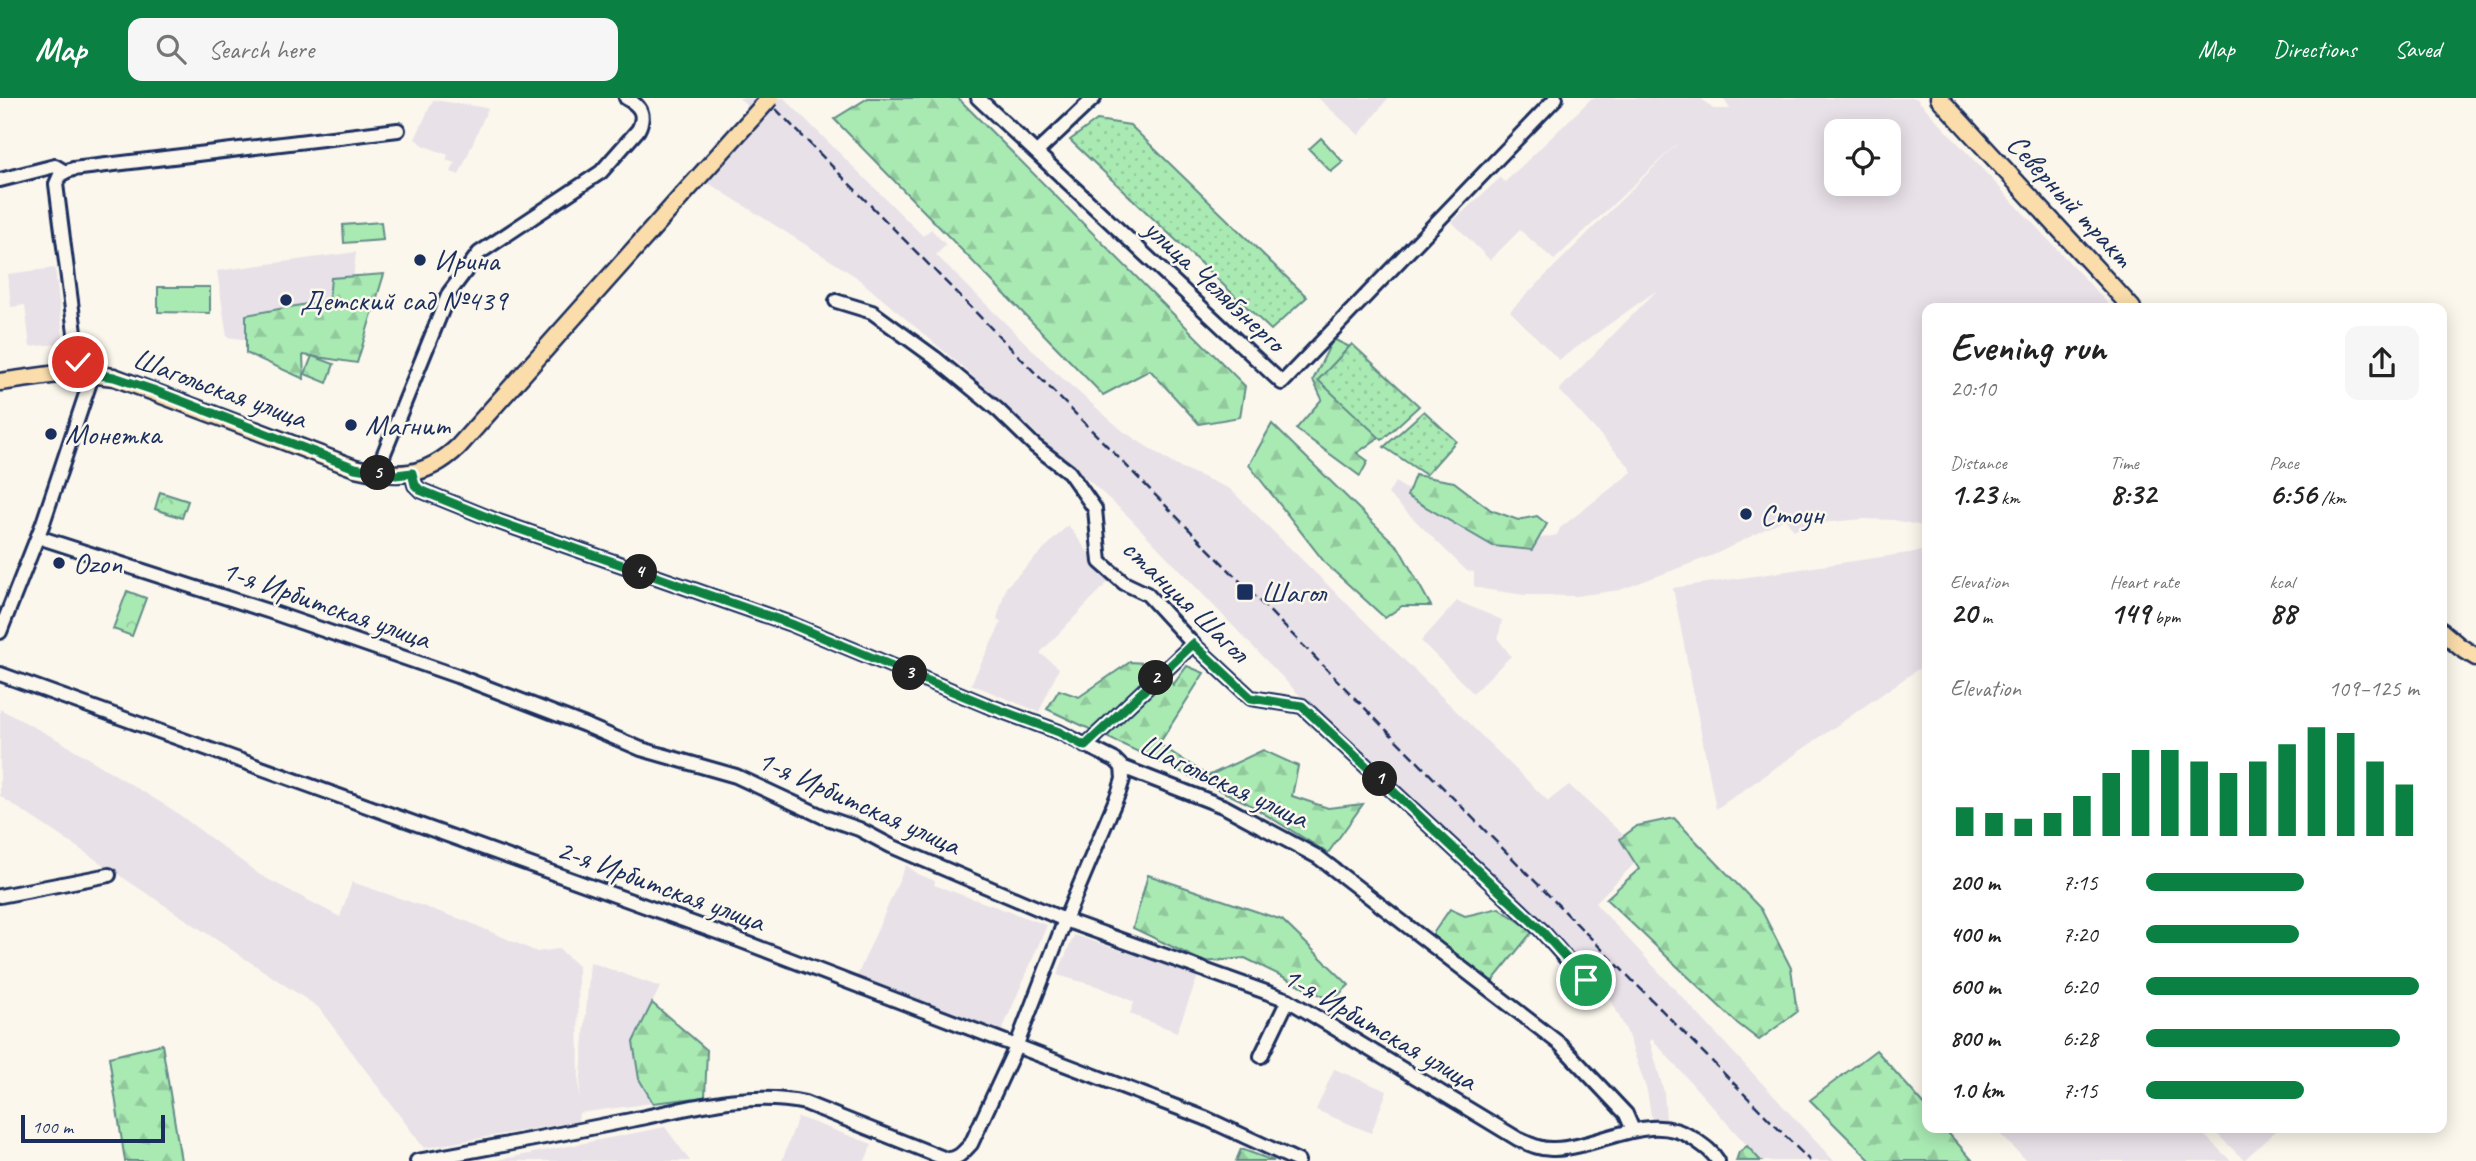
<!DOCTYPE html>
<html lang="en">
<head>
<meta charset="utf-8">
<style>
	body { margin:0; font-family:Caveat,sans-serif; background:#f6f6f6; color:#222; height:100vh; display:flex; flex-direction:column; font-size:26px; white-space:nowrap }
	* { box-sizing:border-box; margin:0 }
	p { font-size:23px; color:#767676 }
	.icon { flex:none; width:38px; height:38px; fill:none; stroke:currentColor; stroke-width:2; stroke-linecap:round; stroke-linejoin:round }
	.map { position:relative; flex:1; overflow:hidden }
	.details { position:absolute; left:1922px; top:205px; width:525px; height:830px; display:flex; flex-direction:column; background:#fff; border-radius:14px; box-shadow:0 4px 18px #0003 }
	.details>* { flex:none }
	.buttons { position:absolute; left:1824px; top:21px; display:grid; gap:14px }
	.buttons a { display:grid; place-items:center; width:77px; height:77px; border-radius:14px; background:#fff; box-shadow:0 4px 18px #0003; font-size:35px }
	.scale { position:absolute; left:21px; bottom:18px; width:144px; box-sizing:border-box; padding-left:7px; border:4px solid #1b2f5e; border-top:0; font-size:19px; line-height:24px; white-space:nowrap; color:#1b2f5e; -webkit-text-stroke:5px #fbf7ec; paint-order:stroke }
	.pin { position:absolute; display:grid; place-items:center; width:60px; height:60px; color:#fff; margin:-30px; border:4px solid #fff; border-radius:50%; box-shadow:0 2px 7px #0007 }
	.km { position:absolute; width:35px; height:35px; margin:-18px; border-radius:50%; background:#222; color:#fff; font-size:19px; line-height:35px; text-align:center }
	.round { display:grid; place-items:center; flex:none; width:74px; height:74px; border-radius:14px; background:#f6f6f6 }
	.summary { display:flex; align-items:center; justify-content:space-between; height:119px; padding:0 28px }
	h1 { font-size:38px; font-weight:700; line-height:52px }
	.stats { display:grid; grid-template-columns:repeat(3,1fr); gap:10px; height:119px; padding:7px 28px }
	.stats div { display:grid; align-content:center }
	.stats b { font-size:30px; font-weight:700 }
	.stats small { font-size:19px; font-weight:400 }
	.stats p { font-size:19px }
	.chart { height:196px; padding:14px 28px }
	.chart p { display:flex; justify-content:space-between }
	.chart svg { width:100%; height:126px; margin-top:7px; stroke:#0b8043; stroke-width:6 }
	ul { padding:0 28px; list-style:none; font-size:23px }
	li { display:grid; grid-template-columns:112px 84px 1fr; align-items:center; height:52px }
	li i { height:18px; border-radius:9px; background:#0b8043 }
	header { display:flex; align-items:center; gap:42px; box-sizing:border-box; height:98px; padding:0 35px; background:#0b8043; color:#fff }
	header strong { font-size:33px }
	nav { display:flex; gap:38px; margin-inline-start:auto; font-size:24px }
	.search { width:490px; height:63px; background:#f6f6f6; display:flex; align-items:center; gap:18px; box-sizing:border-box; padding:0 24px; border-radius:14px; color:#767676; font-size:26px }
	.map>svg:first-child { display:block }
	.built { fill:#e8e1e8; fill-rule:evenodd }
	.forest { fill:url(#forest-firs); stroke:#628c88; stroke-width:2 }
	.park { fill:url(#park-crowns); stroke:#628c88; stroke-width:2 }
	.garden { fill:url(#garden-dots); stroke:#628c88; stroke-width:2 }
	.pitch { fill:#a9eab3; stroke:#628c88; stroke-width:2 }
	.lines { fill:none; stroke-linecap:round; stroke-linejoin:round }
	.minor-casing { stroke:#1b2f5e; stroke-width:18 }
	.major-casing { stroke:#1b2f5e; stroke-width:21 }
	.minor { stroke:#fbf7ec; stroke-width:12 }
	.major { stroke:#faddab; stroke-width:16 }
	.rail { stroke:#1b2f5e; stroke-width:2.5; stroke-dasharray:10 5; stroke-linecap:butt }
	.major-bridge-casing { stroke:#1b2f5e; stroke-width:21; stroke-linecap:butt }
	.major-bridge { stroke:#faddab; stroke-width:16 }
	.route-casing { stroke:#fff; stroke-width:14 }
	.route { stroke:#0b8043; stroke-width:9 }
	.poi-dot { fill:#1b2f5e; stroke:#fbf7ec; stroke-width:2.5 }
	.labels { text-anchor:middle; stroke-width:5; stroke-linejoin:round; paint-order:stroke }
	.street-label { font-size:30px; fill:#1b2f5e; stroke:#fbf7ec }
	.poi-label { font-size:30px; fill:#1b2f5e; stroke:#fbf7ec; text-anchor:start }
</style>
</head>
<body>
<header>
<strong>Map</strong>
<div class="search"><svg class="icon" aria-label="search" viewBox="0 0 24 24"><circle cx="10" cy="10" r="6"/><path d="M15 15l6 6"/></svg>Search here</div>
<nav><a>Map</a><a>Directions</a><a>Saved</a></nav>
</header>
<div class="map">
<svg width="2476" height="1063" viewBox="0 0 2476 1063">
	<defs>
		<pattern id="forest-firs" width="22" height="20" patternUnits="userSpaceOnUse" patternTransform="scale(1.75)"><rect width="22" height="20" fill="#a9eab3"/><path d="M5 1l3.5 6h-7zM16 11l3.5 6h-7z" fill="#91c99c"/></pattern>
		<pattern id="park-crowns" width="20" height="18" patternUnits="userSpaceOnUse" patternTransform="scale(1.75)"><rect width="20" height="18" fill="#a9eab3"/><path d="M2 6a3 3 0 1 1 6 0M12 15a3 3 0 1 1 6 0" fill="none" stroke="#91c99c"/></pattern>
		<pattern id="garden-dots" width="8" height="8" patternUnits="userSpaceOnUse" patternTransform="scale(1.75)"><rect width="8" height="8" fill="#a9eab3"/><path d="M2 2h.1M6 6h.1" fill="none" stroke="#91c99c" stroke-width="1.8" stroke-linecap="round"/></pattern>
	</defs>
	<rect width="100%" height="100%" fill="#fbf7ec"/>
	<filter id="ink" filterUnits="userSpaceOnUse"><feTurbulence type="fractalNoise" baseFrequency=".0143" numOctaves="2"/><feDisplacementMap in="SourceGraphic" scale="14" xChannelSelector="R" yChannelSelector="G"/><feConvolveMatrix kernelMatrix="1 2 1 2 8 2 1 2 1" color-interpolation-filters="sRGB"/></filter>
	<g filter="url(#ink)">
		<g class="built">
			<polygon points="739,0 784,0 923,138 931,131 946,147 936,157 1053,272 1123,333 1175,367 1230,391 1548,703 1569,687 1644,756 1595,805 1834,1063 1761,1063 1652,941 1650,944 1664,994 1666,1023 1652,1023 1647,993 1627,934 1611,902 1559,846 1327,626 1127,417 958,265 855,178 699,79 756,17"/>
			<polygon points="1318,0 1388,0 1359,37"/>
			<path d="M1592 0H1701L1713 11H1730L1723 0H1916L2112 210H1927V429L1894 422 1863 421 1819 425 1794 432 1785 421 1716 456 1620 492 1576 498 1525 497 1483 491 1474 488V474L1467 473 1388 396 1395 384 1468 430 1531 442 1557 437 1560 430 1632 374 1628 367 1559 292 1657 192 1559 262 1510 213 1681 42 1554 162 1520 132 1490 162 1452 124 1500 80 1505 84ZM1836 33H1888V86H1836Z"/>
			<polygon points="433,2 488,10 459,77 451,74 455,65 446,62 448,57 425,48 415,41"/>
			<polygon points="356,154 348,231 340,254 227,239 217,173"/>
			<polygon points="55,170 64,245 30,249 25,207 11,209 8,176"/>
			<polygon points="1068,427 1109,483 1040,555 1059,570 1039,614 971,586 1001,525 997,521 1006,489"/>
			<polygon points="1922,453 1927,484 1927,565 1716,711 1673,490"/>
			<polygon points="1457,503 1502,522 1498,541 1511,558 1473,595 1421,543"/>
			<polygon points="0,611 60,643 173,712 260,777 340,819 352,784 466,823 537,854 559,851 578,868 579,1002 590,864 660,889 633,944 639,981 653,1005 579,1015 578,1023 424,1050 318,909 0,698"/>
			<polygon points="906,767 918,776 935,783 934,787 1047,827 1001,935 857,878"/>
			<polygon points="1074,837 1198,878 1177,934 1130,916 1134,904 1100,889 1057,877"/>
			<polygon points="1334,971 1387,993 1371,1035 1316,1012"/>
			<polygon points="798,1019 872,1046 865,1063 782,1063"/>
			<polygon points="665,1029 690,1063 490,1063 508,1060"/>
			<polygon points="1993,1029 2196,1029 2231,1063 2027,1063"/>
			<polygon points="2210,1029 2280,1029 2244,1062"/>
		</g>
		<g class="forest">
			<polygon points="868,0 958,0 1245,288 1240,319 1199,326 1150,272 1103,297 834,21"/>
			<polygon points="384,176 357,265 303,257 304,281 246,255 246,217 329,202 331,180"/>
			<polygon points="1333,241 1352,250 1388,333 1357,355 1368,363 1360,378 1296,331 1322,301 1313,282"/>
			<polygon points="1272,326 1399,450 1431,508 1402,508 1385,520 1326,466 1249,367"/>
			<polygon points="1415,377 1454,384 1491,412 1518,422 1537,418 1547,426 1532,452 1493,448 1407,398"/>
			<polygon points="1130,564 1161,566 1173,587 1187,568 1204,575 1159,646 1208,678 1263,652 1298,668 1292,698 1328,710 1363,706 1328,755 1245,704 1047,611 1059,592 1079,599"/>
			<polygon points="1674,720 1761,811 1791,870 1797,914 1759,942 1737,925 1606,801 1639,771 1620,741 1637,728"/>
			<polygon points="1148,777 1282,822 1349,887 1332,903 1245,860 1204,864 1133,830"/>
			<polygon points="1499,810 1533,833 1490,886 1432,837 1450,811 1465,818"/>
			<polygon points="652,905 707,952 705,999 653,1005 639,981 633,944"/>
			<polygon points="162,946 181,1063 125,1063 109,959"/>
			<polygon points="1876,952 1927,1010 1927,1029 1943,1029 1973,1063 1871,1063 1810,1002"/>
			<polygon points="1747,1048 1761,1063 1736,1063 1739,1054"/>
			<polygon points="1241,1051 1274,1063 1236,1063"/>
		</g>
		<g class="park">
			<polygon points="312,258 334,266 327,285 305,276"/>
			<polygon points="160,394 188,403 182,420 155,411"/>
			<polygon points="127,493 146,500 132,538 113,531"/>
		</g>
		<g class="garden">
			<polygon points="1097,22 1130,27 1307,199 1271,232 1070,42"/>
			<polygon points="1352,246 1419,308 1382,342 1318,282"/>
			<polygon points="1424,313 1456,343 1426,377 1384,349"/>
		</g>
		<g class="pitch">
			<polygon points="1321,40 1343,64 1331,74 1309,51"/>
			<polygon points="381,124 383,142 344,145 343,127"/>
			<polygon points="158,189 210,189 210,215 158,214"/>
		</g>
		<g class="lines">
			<g class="minor-casing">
				<g id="minor">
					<polyline points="978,0 1282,285 1556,0"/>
					<polyline points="1037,54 1094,0"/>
					<polyline points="65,74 73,71 398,32"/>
					<polyline points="65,74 60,77 56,86 80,274"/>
					<polyline points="0,82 55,68 65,74"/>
					<polyline points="836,203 872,214 935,260 998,312 1035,348 1069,374 1095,411 1100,464 1124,485 1147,496 1193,546 1251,600 1302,608 1541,832 1585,882"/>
					<path d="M376 375 449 195 479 155 601 74 638 32C646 17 641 8 626 0"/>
					<polyline points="412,375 415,387 420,392 499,424 791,526 986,607 1059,634 1115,662 1122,669 1225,709 1318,759 1560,946 1626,1016 1633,1032"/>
					<path d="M38 439 271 514 457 578 585 627 641 651 736 678 824 719 859 731 891 748 1065 822 1288 902 1518 1041C1529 1046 1541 1052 1554 1051 1600 1050 1651 1011 1694 1041 1704 1048 1712 1053 1718 1063"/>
					<polyline points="0,534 43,425 93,275"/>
					<polyline points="0,576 731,839 1205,1020 1298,1063"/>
					<polyline points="1085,648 1193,546"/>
					<polyline points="0,798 109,777"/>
					<polyline points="1261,958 1288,902"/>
					<path d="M417 1063C489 1050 560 1036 631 1022 686 1011 749 992 805 1005L946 1061C958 1062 963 1054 971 1046L1016 949 1065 822 1119 694 1123 681 1122 669"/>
				</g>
			</g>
			<g class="major-casing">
				<g id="major">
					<polyline points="1939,0 2132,210"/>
					<path d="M0 284 72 274 114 279 355 370C397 380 425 380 458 349L680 100"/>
					<polyline points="2441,533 2460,549 2476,559"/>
				</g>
			</g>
			<use href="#minor" class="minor"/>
			<use href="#major" class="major"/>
			<polyline class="rail" points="765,0 1810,1063"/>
			<g class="major-bridge-casing">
				<polyline id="major-bridge" points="680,100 770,0"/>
			</g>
			<use href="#major-bridge" class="major-bridge"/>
		</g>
	</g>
	<g class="lines" filter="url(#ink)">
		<g class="route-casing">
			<polyline id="route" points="78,264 79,274 114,279 153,292 355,370 396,377 412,375 415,387 420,392 499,424 791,526 986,607 1059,634 1085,648 1193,546 1251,600 1302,608 1541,832 1586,882"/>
		</g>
		<use href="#route" class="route"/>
	</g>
	<g class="poi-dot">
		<circle cx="420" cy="162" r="7"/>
		<circle cx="286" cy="202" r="7"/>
		<circle cx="351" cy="327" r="7"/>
		<circle cx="51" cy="336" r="7"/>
		<circle cx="1746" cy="416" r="7"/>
		<circle cx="59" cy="465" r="7"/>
		<rect x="1236" y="485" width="18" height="18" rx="3.5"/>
	</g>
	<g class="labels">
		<g class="street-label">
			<text transform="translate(2070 102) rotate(47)" y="10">Северный тракт</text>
			<text transform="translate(1215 187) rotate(43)" y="10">улица Челябэнерго</text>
			<text transform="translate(220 290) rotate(20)" y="10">Шагольская улица</text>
			<text transform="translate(1186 502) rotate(44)" y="10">станция Шагол</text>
			<text transform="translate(326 506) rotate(19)" y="10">1-я Ирбитская улица</text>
			<text transform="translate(1224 683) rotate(25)" y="10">Шагольская улица</text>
			<text transform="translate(859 704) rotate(24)" y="10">1-я Ирбитская улица</text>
			<text transform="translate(661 787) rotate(20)" y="10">2-я Ирбитская улица</text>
			<text transform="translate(1380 930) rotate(30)" y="10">1-я Ирбитская улица</text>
		</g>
		<g class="poi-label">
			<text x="434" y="172">Ирина</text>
			<text x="300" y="212">Детский сад №439</text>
			<text x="365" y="337">Магнит</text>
			<text x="65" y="346">Монетка</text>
			<text x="1760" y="426">Стоун</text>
			<text x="73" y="475">Ozon</text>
			<text x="1261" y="504">Шагол</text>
		</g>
	</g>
</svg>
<div class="buttons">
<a><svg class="icon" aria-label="locate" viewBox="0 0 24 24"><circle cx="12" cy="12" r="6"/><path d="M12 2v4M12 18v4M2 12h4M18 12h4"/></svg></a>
</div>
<div class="scale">100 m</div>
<div class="pin" style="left:1586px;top:882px;background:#1e9e55"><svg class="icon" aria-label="arrive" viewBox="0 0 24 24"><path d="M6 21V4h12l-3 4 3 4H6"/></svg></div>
<div class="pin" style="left:78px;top:264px;background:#d93025"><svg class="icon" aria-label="check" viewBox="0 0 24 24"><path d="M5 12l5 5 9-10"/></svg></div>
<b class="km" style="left:1380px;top:681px">1</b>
<b class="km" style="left:1156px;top:580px">2</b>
<b class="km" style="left:910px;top:575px">3</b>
<b class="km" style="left:640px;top:474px">4</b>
<b class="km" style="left:378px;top:375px">5</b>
<section class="details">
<div class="summary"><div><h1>Evening run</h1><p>20:10</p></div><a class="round"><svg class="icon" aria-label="share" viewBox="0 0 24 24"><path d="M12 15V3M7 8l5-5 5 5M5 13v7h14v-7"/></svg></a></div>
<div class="stats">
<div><p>Distance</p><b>1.23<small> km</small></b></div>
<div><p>Time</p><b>8:32</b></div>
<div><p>Pace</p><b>6:56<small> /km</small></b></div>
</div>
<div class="stats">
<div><p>Elevation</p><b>20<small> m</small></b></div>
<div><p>Heart rate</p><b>149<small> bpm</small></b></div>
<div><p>kcal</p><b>88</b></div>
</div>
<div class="chart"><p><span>Elevation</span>109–125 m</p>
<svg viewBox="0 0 160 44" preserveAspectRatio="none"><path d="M5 44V34M15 44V36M25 44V38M35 44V36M45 44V30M55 44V22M65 44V14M75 44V14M85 44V18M95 44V22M105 44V18M115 44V12M125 44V6M135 44V8M145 44V18M155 44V26"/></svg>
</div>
<ul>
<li><b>200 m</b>7:15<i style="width:58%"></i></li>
<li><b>400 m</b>7:20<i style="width:56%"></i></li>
<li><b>600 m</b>6:20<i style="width:100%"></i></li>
<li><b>800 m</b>6:28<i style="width:93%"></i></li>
<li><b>1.0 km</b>7:15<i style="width:58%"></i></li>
</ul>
</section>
</div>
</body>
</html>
